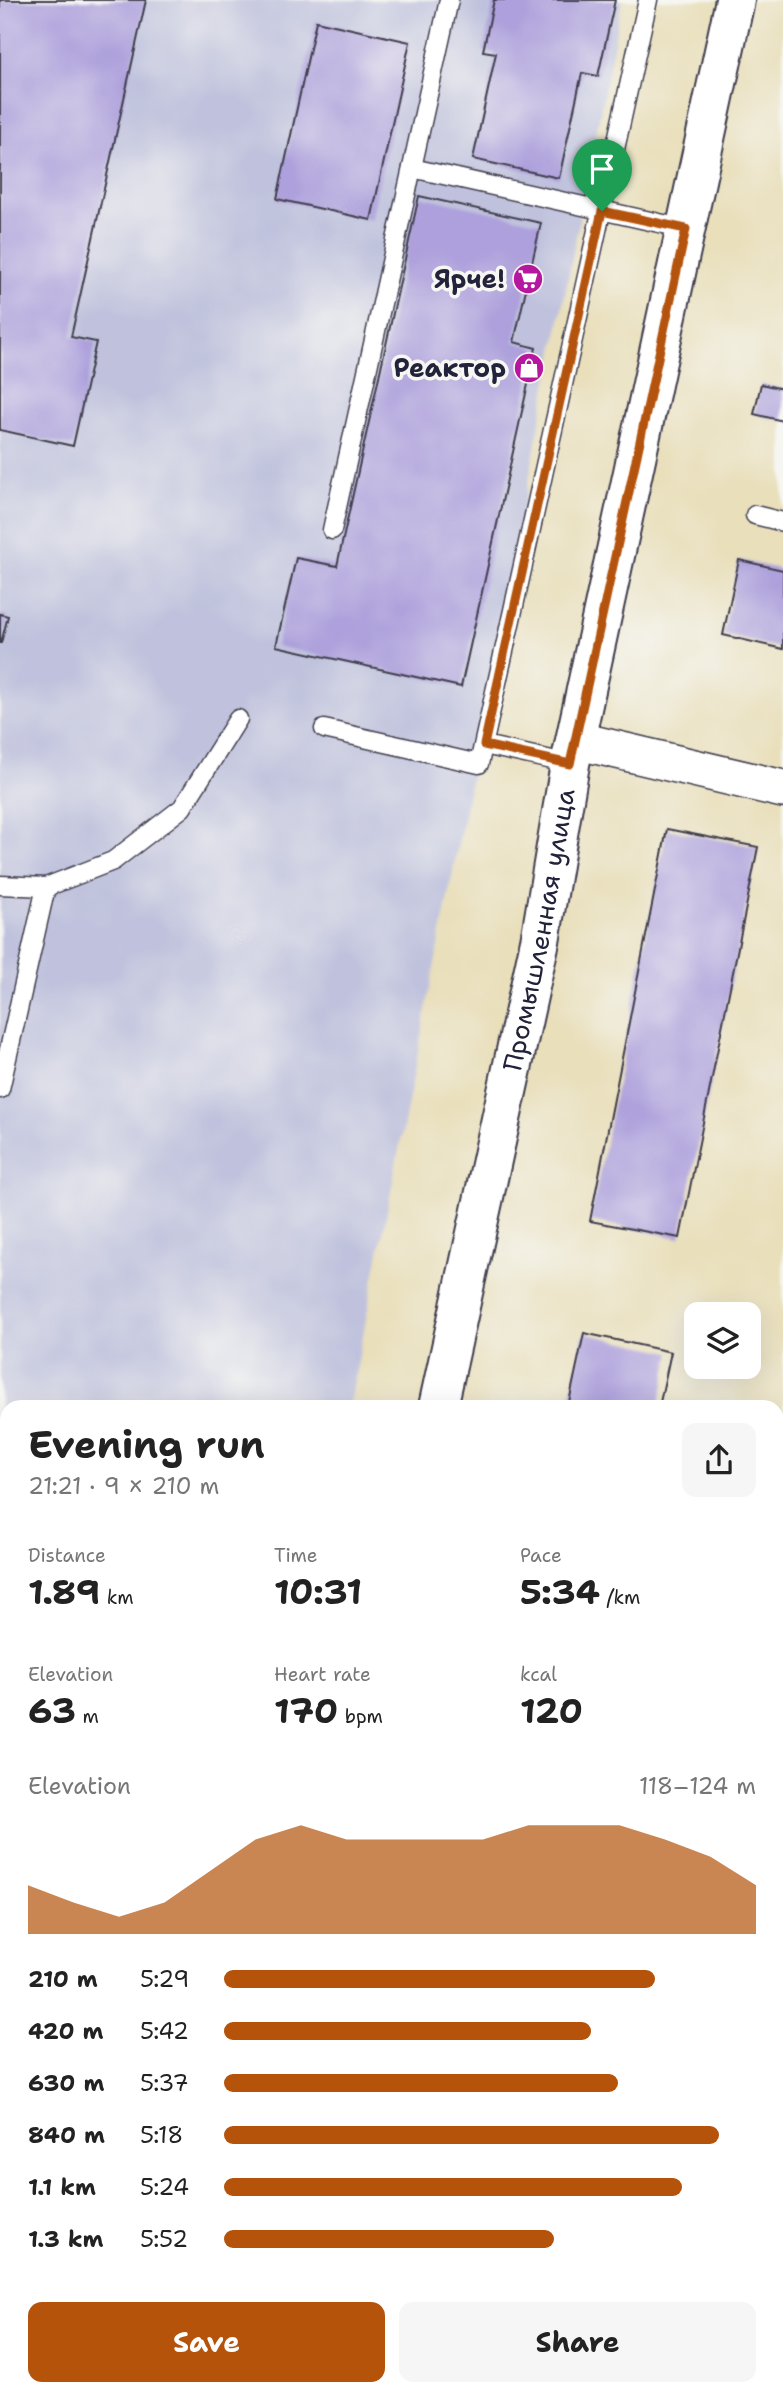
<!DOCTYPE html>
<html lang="en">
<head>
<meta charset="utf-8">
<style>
	body { margin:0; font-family:"Shantell Sans",sans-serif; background:#f6f6f6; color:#222; height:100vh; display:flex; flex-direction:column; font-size:26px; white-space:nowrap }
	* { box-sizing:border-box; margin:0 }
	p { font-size:23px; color:#767676 }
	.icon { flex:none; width:38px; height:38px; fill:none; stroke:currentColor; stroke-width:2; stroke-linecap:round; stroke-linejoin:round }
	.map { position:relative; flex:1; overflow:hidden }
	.side { position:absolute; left:0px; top:1400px; width:784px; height:996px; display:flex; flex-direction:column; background:#fff; border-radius:21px 21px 0 0; box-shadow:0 7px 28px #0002 }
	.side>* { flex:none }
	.controls { position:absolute; left:684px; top:1302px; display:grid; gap:14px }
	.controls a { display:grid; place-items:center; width:77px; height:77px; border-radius:14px; background:#fff; box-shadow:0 7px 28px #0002; font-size:35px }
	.pin { position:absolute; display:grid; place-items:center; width:60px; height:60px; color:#fff; margin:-72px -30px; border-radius:50% 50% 50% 0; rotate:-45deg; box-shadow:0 0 7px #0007 }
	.pin .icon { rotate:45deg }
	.round { display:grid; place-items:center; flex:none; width:74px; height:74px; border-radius:14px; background:#f6f6f6 }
	.head { display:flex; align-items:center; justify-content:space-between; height:119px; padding:0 28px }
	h1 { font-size:38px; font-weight:700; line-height:52px }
	.figures { display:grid; grid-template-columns:repeat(3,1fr); gap:10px; height:119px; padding:7px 28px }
	.figures div { display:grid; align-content:center }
	.figures b { font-size:35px; font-weight:700 }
	.figures small { font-size:19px; font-weight:400 }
	.figures p { font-size:19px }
	.chart { height:196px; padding:14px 28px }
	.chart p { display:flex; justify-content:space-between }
	.chart svg { width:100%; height:126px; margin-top:7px; fill:#b45309; opacity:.7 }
	.primary-button { display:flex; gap:14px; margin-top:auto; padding:14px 28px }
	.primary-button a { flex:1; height:80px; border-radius:14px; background:#b45309; color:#fff; font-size:28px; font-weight:700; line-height:80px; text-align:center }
	.primary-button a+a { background:#f6f6f6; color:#222 }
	ul { padding:0 28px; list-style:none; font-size:23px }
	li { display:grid; grid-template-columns:112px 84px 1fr; align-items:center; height:52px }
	li i { height:18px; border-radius:9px; background:#b45309 }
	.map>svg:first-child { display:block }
	.industrial { fill:#c0c2dd }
	.forest { fill:#85a85c; stroke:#54654c; stroke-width:2 }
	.building { fill:#ada0dc }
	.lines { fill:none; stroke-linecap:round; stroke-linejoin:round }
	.service-casing { stroke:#403e4e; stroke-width:21 }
	.minor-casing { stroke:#403e4e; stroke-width:40 }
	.secondary-casing { stroke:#403e4e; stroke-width:42 }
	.service { stroke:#fff; stroke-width:18 }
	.minor { stroke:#fff; stroke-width:37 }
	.secondary { stroke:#fff; stroke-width:38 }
	.rail-casing { stroke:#22223b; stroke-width:8 }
	.rail { stroke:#f6f6f2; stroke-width:5; stroke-dasharray:16; stroke-linecap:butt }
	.route-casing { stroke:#fff; stroke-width:14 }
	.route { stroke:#b45309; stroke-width:9 }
	.labels { text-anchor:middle; stroke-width:7; stroke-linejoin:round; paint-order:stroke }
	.poi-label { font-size:26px; font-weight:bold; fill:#22223b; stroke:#f6f6f2; text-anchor:end }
	.street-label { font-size:26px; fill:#22223b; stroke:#f6f6f2 }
</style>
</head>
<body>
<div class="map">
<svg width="783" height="2395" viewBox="0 0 783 2395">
	<rect width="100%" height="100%" fill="#f6f6f2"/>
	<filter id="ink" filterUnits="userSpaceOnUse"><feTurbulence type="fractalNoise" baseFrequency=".0143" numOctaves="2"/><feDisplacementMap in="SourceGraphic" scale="14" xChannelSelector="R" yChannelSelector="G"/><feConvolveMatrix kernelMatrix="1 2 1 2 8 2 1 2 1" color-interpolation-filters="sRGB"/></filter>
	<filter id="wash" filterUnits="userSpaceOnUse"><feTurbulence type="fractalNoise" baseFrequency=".00686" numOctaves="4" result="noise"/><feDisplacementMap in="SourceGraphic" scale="28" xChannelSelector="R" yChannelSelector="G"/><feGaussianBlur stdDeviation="1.57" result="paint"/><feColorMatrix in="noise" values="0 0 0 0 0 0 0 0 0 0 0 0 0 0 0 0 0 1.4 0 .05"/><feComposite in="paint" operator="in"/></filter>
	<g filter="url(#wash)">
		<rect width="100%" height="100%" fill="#e9dfbb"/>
		<g class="industrial">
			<polygon points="0,0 622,0 349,1407 7,1407 7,2138 0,2136"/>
			<polygon points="0,2248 7,2249 7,2389 582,2389 608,2395 0,2395"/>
		</g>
		<polygon class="forest" points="0,1964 7,1965 7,2104 0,2104"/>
		<g id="blocks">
			<g class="building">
				<polygon points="0,0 146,0 71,337 96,342 73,446 0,430"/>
				<polygon points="494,0 615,0 598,76 582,73 559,178 473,159 496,53 483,51"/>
				<polygon points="316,21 410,42 371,220 277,199"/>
				<polygon points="419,196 541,223 514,342 536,348 461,687 276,646 296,558 337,566"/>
				<polygon points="761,384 783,389 783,421 754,414"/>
				<polygon points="739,560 783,570 783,649 723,635"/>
				<polygon points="0,614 8,616 1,643 0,643"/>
				<polygon points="667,829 758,847 680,1238 590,1221"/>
				<polygon points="584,1333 671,1352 659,1407 568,1407"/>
				<polygon points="782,1663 783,1663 783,1917 777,1916 777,1688"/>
				<polygon points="230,2389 258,2389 280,2394 229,2395"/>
			</g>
		</g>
	</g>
	<g filter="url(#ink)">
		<use href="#blocks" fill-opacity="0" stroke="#403e4e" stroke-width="2"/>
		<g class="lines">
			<g class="service-casing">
				<g id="service">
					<polyline points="412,168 686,229"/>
					<polyline points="755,515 783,522"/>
					<polyline points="332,530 449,0"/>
					<polyline points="324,729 479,764 648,0"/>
					<polyline points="484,745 570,764"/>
					<polyline points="0,885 46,887 113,861 182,808 238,719"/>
					<polyline points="0,1089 46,887"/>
				</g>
			</g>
			<g class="minor-casing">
				<polyline id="minor" points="575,740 783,789"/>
			</g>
			<g class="secondary-casing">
				<g id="secondary">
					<path id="s1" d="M438 1407 540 941 570 764 735 0"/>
					<polyline points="0,2164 7,2166"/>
					<polyline points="777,2341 783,2343"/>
				</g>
			</g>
			<use href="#service" class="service"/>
			<use href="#minor" class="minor"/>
			<use href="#secondary" class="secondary"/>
			<g class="rail-casing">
				<polyline id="rail" points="99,2395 100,2389"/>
			</g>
			<use href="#rail" class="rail"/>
		</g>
	</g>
	<g class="lines" filter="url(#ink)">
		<g class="route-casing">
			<polygon id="route" points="602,211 686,229 570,764 484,745"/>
		</g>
		<use href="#route" class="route"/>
	</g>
	<defs>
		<g id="supermarket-disc" transform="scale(1.575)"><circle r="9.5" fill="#b5179e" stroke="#f6f6f2"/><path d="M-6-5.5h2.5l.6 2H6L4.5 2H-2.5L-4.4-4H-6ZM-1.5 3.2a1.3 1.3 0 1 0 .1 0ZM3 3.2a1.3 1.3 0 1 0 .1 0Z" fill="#fff"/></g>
		<g id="shop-disc" transform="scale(1.575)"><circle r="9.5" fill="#b5179e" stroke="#f6f6f2"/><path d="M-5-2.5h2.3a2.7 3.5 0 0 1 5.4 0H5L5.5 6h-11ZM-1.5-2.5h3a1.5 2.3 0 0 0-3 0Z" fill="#fff"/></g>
	</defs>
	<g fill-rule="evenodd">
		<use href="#supermarket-disc" x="528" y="279"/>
		<use href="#shop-disc" x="529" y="368"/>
	</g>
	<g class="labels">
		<g class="poi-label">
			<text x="505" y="288">Ярче!</text>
			<text x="506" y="377">Реактор</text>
		</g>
		<g class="street-label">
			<text dy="9" stroke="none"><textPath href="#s1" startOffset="488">Промышленная улица</textPath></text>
		</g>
	</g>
</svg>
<div class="controls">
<a><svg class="icon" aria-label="layers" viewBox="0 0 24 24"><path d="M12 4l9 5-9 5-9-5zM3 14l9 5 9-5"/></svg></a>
</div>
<div class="pin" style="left:602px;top:211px;background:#1e9e55"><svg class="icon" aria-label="arrive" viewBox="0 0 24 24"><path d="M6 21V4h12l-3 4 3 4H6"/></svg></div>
<section class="side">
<div class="head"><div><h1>Evening run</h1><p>21:21 · 9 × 210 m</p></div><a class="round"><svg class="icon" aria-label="share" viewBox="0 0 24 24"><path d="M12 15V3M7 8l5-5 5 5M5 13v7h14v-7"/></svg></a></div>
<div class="figures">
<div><p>Distance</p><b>1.89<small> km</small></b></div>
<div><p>Time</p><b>10:31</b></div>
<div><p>Pace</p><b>5:34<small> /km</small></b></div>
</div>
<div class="figures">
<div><p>Elevation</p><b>63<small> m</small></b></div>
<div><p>Heart rate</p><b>170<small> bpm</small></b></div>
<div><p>kcal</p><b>120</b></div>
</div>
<div class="chart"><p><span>Elevation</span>118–124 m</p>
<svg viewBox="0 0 160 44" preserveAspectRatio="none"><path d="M0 44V27L10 33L20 38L30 33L40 22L50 11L60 6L70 11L80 11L90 11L100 11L110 6L120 6L130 6L140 11L150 17L160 27V44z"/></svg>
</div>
<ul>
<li><b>210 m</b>5:29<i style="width:81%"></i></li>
<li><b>420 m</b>5:42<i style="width:69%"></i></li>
<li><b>630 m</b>5:37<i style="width:74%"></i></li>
<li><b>840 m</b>5:18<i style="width:93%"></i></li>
<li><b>1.1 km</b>5:24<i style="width:86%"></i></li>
<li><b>1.3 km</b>5:52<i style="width:62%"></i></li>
</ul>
<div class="primary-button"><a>Save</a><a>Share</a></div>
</section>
</div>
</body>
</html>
